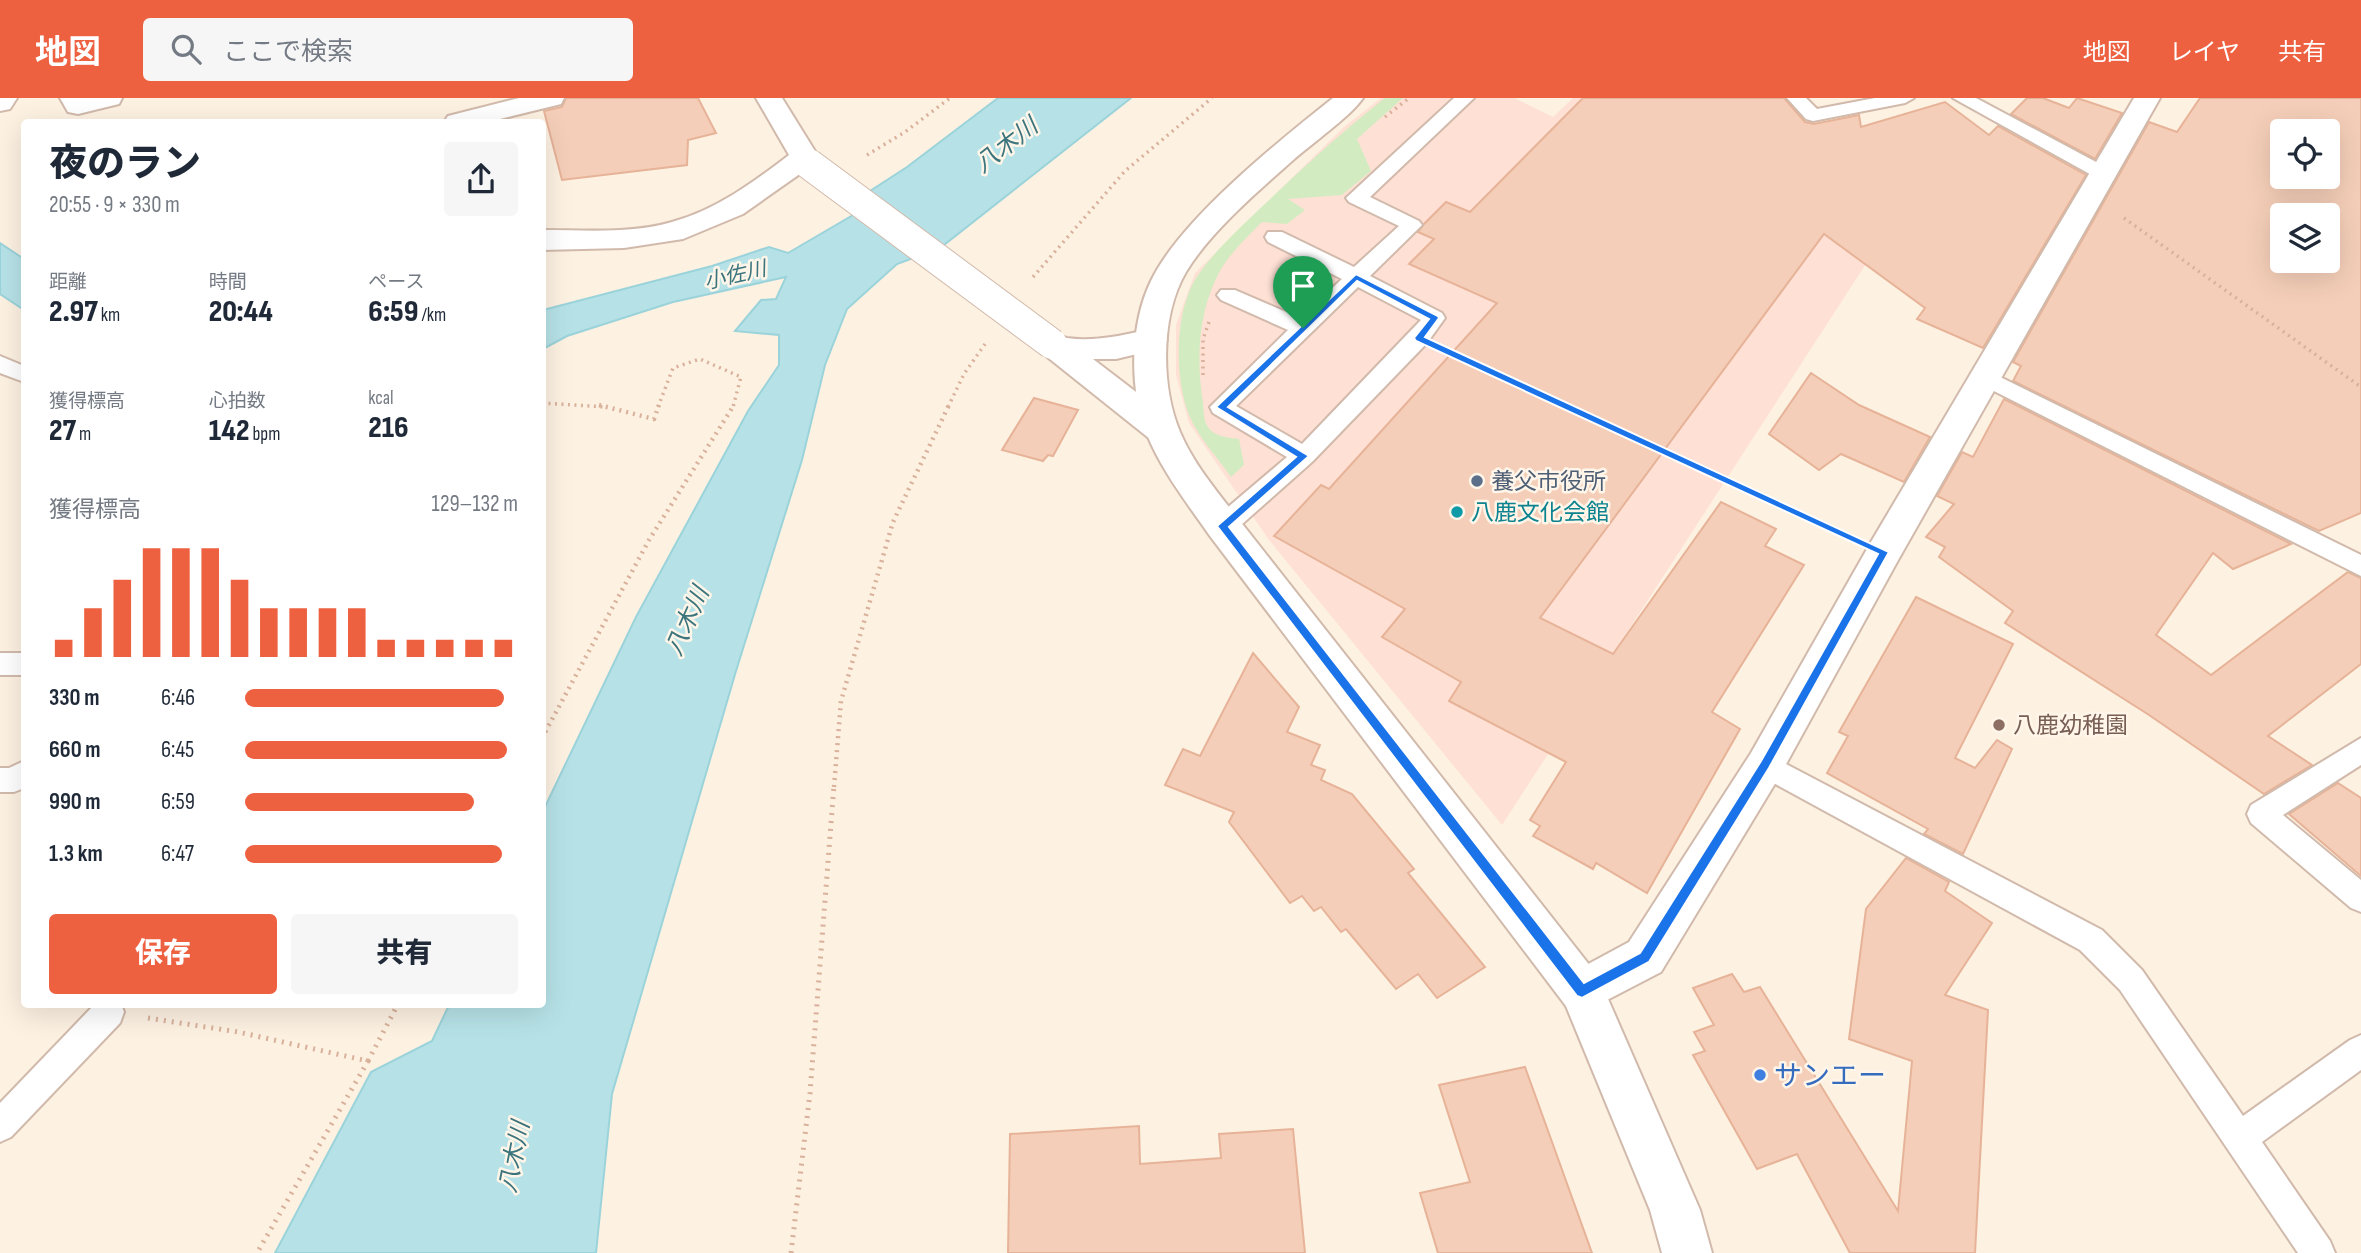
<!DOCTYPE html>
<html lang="ja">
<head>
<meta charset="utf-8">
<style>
	body { margin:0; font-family:"Sofia Sans Condensed","Noto Sans JP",sans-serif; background:#f6f6f7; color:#1f2937; height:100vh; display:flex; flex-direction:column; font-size:26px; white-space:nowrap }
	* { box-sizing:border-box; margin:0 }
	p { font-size:23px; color:#747a83 }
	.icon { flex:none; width:38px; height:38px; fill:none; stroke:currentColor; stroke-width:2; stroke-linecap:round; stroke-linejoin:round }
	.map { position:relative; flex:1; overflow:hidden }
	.drawer { position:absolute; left:21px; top:21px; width:525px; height:889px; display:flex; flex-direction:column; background:#fff; border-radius:7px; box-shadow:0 7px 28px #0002 }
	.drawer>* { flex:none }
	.fabs { position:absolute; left:2270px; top:21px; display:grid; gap:14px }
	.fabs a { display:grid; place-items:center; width:70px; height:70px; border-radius:7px; background:#fff; box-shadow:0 7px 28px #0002; font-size:35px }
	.pin { position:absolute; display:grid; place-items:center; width:60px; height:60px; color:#fff; margin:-72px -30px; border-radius:50% 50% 50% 0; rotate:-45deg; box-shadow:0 0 7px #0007 }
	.pin .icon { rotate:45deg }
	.round { display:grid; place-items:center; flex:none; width:74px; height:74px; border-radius:7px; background:#f6f6f7 }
	.overview { display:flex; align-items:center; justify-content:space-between; height:119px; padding:0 28px }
	h1 { font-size:38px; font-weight:800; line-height:52px }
	.stats { display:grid; grid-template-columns:repeat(3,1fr); gap:10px; height:119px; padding:7px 28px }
	.stats div { display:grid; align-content:center }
	.stats b { font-size:30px; font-weight:800 }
	.stats small { font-size:19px; font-weight:400 }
	.stats p { font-size:19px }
	.chart { height:196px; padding:14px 28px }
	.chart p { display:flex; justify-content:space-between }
	.chart svg { width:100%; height:126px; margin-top:7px; stroke:#ed6141; stroke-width:6 }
	.cta { display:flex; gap:14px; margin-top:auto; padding:14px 28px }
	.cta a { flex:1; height:80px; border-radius:7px; background:#ed6141; color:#fff; font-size:28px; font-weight:800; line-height:80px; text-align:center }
	.cta a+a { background:#f6f6f7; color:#1f2937 }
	ul { padding:0 28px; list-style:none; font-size:23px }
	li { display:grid; grid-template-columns:112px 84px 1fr; align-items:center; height:52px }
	li i { height:18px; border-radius:9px; background:#ed6141 }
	header { display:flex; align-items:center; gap:42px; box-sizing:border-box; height:98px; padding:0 35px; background:#ed6141; color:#fff }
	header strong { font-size:33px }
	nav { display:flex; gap:38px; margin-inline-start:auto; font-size:24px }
	.search { width:490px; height:63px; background:#f6f6f7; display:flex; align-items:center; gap:18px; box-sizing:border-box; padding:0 24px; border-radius:7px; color:#747a83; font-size:26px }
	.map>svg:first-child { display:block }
	.commercial { fill:#fee0d5 }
	.green { fill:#d3ebc0 }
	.water { fill:#b6e2e7; stroke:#9bd3da; stroke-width:2 }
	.building { fill:#f4ceb8; stroke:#e7b398; stroke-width:2; fill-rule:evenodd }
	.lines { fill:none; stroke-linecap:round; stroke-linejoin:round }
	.service-casing { stroke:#d1baab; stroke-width:4 }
	.minor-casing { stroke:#d1baab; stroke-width:4 }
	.tertiary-casing { stroke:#d1baab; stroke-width:4 }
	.path-far2 { stroke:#d9b19b; stroke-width:3.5; stroke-dasharray:2 4.5; stroke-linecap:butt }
	.path-far1 { stroke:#d9b19b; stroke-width:4.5; stroke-dasharray:2 5; stroke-linecap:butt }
	.path { stroke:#d9b19b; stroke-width:5; stroke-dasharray:2 6; stroke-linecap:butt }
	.service { fill:#fff; fill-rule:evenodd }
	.minor { fill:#fff; fill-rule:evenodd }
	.tertiary { fill:#fff; fill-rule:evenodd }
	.minor-bridge-casing { stroke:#d1baab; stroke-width:32; stroke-linecap:butt }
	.minor-bridge { stroke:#fff; stroke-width:30 }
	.route { fill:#1a73e8; stroke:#fff; stroke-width:2; fill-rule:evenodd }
	.service-dot { fill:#5c6f8a; stroke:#fff5e9; stroke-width:2.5 }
	.culture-dot { fill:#0f9aa8; stroke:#fff5e9; stroke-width:2.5 }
	.education-dot { fill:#8d6e63; stroke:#fff5e9; stroke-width:2.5 }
	.shop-dot { fill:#3f7fe0; stroke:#fff5e9; stroke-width:2.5 }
	.labels { text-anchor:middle; stroke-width:5; stroke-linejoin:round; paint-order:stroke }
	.far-water-label { font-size:21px; font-style:italic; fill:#3a747c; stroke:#fff5e9 }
	.service-label { font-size:23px; fill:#4e5e75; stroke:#fff5e9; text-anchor:start }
	.culture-label { font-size:23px; fill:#0d838f; stroke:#fff5e9; text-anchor:start }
	.education-label { font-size:23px; fill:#785e54; stroke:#fff5e9; text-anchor:start }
	.water-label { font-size:24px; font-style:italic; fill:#3a747c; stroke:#fff5e9 }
	.near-shop-label { font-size:28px; fill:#366cbe; stroke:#fff5e9; text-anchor:start }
</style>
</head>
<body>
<header>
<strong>地図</strong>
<div class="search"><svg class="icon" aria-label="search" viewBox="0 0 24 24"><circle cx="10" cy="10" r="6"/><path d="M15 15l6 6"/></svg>ここで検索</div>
<nav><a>地図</a><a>レイヤ</a><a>共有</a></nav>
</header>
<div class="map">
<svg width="2361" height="1155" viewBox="0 0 2361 1155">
	<rect width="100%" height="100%" fill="#fdf1e2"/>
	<polygon class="commercial" points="1381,0 1514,0 1553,19 1573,0 1705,0 1888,132 1502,727 1269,442 1189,325 1176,277 1176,227 1195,175 1344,29"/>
	<path class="green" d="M1385 0H1403L1357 41 1371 73 1342 97 1288 101 1305 112 1287 126 1262 124C1247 139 1231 154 1220 173 1198 213 1196 261 1203 305 1204 316 1203 327 1213 334 1219 339 1231 340 1239 341L1244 367 1231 379C1218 360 1198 339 1189 317 1174 279 1174 212 1198 177 1217 150 1244 126 1268 103 1306 67 1344 32 1385 0Z"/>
	<g class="water">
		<polygon points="998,0 1131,0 940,150 897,166 847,211 825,267 802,362 736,573 612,996 596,1155 275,1155 371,974 432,943 449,907 542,906 543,713 636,519 748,313 779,267 779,237 735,233 761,202 776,201 786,179 673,204 567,238 543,251 543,212 712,168 769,149 788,155 853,117 864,97 907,69"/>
		<polygon points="0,145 24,161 24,212 0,196"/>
	</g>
	<g class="building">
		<polygon points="566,0 698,0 716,35 688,42 687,67 562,82 544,13 562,9"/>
		<polygon points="1583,0 1784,0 1805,24 1814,26 1859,17 1861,29 1945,4 1989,37 1998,28 2086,77 1983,250 1917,221 1925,210 1824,136 1540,520 1613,556 1721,404 1776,431 1765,448 1804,467 1712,614 1740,631 1647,795 1596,765 1593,771 1533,738 1540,728 1530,722 1566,664 1449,603 1461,584 1382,539 1405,511 1274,438 1321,387 1329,391 1497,205 1409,166 1434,141 1418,134 1424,126 1446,104 1470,114"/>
		<polygon points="2027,0 2043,0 2069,10 2077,0 2122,15 2095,61 2011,16"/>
		<path d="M2200 0H2361V415L2319 433 2013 283 2021 268 2013 264 2149 24 2177 34ZM2282 33H2328V79H2282ZM2282 117H2328V163H2282Z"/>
		<polygon points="1811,275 1859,307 1930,339 1904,384 1841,356 1819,372 1769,336"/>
		<polygon points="1034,300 1078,312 1053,358 1048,357 1043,363 1002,352"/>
		<polygon points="2004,301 2291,446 2233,471 2213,455 2156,537 2211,577 2348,474 2361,480 2361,566 2268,638 2312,667 2264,696 2149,617 2005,525 2013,513 1939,459 1945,449 1926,439 1954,406 1937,398 1962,354 1973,359"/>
		<polygon points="1916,499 2013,546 1955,660 1975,670 1997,642 2012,651 1963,756 1924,736 1928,731 1827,675 1848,638 1839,634"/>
		<polygon points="1253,555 1299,609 1287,634 1320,647 1311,667 1325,672 1321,682 1352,696 1414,771 1408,775 1485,869 1437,900 1418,876 1396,891 1346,831 1341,834 1321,809 1314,813 1302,798 1290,805 1229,724 1234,714 1165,687 1183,651 1200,658"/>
		<polygon points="2338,685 2361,700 2361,778 2289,716"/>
		<polygon points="1906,760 1949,784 1945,793 1992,825 1945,897 1988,912 1975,1155 1850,1155 1797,1056 1757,1071 1693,957 1705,953 1694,934 1714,927 1693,890 1732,876 1744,894 1760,889 1898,1113 1912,963 1849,941 1866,811"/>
		<polygon points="1525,969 1592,1155 1438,1155 1420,1095 1470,1084 1439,987"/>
		<polygon points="1139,1028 1140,1066 1221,1060 1219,1036 1293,1031 1305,1155 1008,1155 1010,1036"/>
	</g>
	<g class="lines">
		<g class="service-casing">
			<g id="service">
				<path d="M1454 0H1474L1370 99 1419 123 1422 127 1370 178 1442 215 1445 220 1427 245 1312 364 1232 435 1223 437 1214 435 1211 428 1214 421 1287 359 1213 315 1210 309 1288 232 1221 202 1217 197 1221 192H1235L1300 220 1342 181 1268 144 1265 139 1268 134H1282L1354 169 1399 128 1349 104 1346 100ZM1358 189 1421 222 1302 346 1236 308Z"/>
				<polygon points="1787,0 1806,0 1817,11 1875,0 1914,0 1905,5 1813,23 1806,21"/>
				<polygon points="1953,0 1976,0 2111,72 2114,76 2104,82 2097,80"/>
				<polygon points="0,258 24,268 24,284 0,275"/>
				<polygon points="1986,272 2361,457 2361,478 1978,285 1975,280 1978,275"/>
				<rect x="0" y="555" width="24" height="22"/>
				<polygon points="2361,640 2361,667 2283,717 2361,782 2361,814 2351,810 2251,725 2247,716 2251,707"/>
				<polygon points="1765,655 2102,832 2142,872 2243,1018 2350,942 2361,937 2361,972 2262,1044 2330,1143 2335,1155 2298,1155 2120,892 2080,852 1755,675 1751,667 1755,659"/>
				<polygon points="24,663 24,690 14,694 0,694 0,670 9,670"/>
				<polygon points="95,906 121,906 124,914 120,925 11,1039 0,1044 0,1005"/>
			</g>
		</g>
		<g class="minor-casing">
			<g id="minor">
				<polygon points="60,0 122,0 119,6 78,16 68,14"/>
				<polygon points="519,0 564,0 561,6 488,24 444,24 448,18"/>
				<path d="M756 0H782L823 66 819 72 804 73 743 116 683 141 624 150 542 152V132C585 132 631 136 672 124 716 112 754 84 789 57Z"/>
				<polygon points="2134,0 2160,0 1897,464 1779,679 1661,874 1582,915 1566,908 1560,893 1566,878 1629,844 1751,655 1871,444"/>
				<path d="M1151 231 1162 234 1167 242 1162 250 1116 261H1093L1174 323 1179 332 1174 341 1162 344 1150 341 1041 254 1036 246 1041 238C1052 235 1057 238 1067 240 1094 244 1125 237 1151 231Z"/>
			</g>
		</g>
		<g class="tertiary-casing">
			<g id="tertiary">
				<polygon points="0,0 17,0 10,11 0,13"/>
				<path d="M1333 0H1363C1349 20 1312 45 1292 63 1257 94 1210 134 1186 174 1160 218 1161 289 1180 334 1193 365 1216 392 1236 418L1598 878 1700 1112 1712 1155H1662L1650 1112 1566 908 1210 438C1187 405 1161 372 1146 334 1129 290 1130 226 1151 183 1180 122 1279 43 1333 0Z"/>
			</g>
		</g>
		<g class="path-far2">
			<polyline points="1385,19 1409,0"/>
			<polyline points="867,57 905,34 950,0"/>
			<polyline points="2124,120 2361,289"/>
			<polyline points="1033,179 1125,73 1212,0"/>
			<polyline points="1452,256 1568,309"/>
			<polyline points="1203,277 1203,241 1209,224"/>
			<polyline points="542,305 606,309"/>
			<polyline points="658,309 673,270 700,261 741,279 733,309"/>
			<polyline points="948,309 964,276 985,246"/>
		</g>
		<g class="path-far1">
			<polyline points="599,307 654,321 659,307"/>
			<polyline points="1564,307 1845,436"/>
			<polyline points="542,640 649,442 734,307"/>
			<polyline points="834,689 841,603 893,424 949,307"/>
		</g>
		<g class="path">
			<polyline points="148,920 238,934 368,963 257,1155"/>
			<polyline points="368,963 398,906"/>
			<polyline points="791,1155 810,995 834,687"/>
		</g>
		<use href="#service" class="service"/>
		<use href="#minor" class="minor"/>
		<use href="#tertiary" class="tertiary"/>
		<g class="minor-bridge-casing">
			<polyline id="minor-bridge" points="809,66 1052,246"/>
		</g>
		<use href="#minor-bridge" class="minor-bridge"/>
	</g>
	<path class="route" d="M1356 176 1438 218 1439 220 1425 239 1889 454 1769 670 1649 864 1582 900 1577 898 1217 428 1296 359 1216 309ZM1357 183 1429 221 1414 240 1416 243 1878 456 1761 663 1640 855 1584 885 1229 429 1309 358 1228 309Z"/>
	<circle class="service-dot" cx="1477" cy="383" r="7"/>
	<circle class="culture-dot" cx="1457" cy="414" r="7"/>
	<circle class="education-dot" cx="1999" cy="627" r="7"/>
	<circle class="shop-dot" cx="1760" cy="977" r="7"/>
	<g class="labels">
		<g class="far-water-label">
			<text transform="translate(735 177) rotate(-13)" y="7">小佐川</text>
		</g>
		<g class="service-label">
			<text x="1491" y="391">養父市役所</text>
		</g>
		<g class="culture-label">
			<text x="1471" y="422">八鹿文化会館</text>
		</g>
		<g class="education-label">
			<text x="2013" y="635">八鹿幼稚園</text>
		</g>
		<g class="water-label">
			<text transform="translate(1006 47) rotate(-38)" y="8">八木川</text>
			<text transform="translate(687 523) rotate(-66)" y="8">八木川</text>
			<text transform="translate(514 1059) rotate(-79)" y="8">八木川</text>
		</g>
		<g class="near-shop-label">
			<text x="1774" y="987">サンエー</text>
		</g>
	</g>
</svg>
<div class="fabs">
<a><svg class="icon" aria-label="locate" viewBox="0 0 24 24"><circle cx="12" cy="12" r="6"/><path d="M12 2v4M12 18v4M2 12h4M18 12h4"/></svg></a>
<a><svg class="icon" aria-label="layers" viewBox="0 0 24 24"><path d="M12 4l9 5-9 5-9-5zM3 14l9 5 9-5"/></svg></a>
</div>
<div class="pin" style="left:1303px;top:230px;background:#1e9e55"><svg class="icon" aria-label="arrive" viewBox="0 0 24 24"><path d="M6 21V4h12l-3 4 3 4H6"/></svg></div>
<section class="drawer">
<div class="overview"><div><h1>夜のラン</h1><p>20:55 · 9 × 330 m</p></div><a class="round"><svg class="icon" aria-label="share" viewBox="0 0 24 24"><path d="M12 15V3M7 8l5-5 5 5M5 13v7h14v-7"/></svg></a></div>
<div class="stats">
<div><p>距離</p><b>2.97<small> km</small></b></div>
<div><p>時間</p><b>20:44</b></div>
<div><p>ペース</p><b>6:59<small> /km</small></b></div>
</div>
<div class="stats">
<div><p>獲得標高</p><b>27<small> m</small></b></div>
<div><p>心拍数</p><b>142<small> bpm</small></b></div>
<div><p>kcal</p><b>216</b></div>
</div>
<div class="chart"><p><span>獲得標高</span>129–132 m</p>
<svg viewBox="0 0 160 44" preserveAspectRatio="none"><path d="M5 44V38M15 44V27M25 44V17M35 44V6M45 44V6M55 44V6M65 44V17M75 44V27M85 44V27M95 44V27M105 44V27M115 44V38M125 44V38M135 44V38M145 44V38M155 44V38"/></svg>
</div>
<ul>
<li><b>330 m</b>6:46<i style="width:95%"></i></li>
<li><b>660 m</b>6:45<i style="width:96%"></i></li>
<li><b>990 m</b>6:59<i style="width:84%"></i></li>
<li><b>1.3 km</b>6:47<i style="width:94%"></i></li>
</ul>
<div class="cta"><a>保存</a><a>共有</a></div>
</section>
</div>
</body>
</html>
